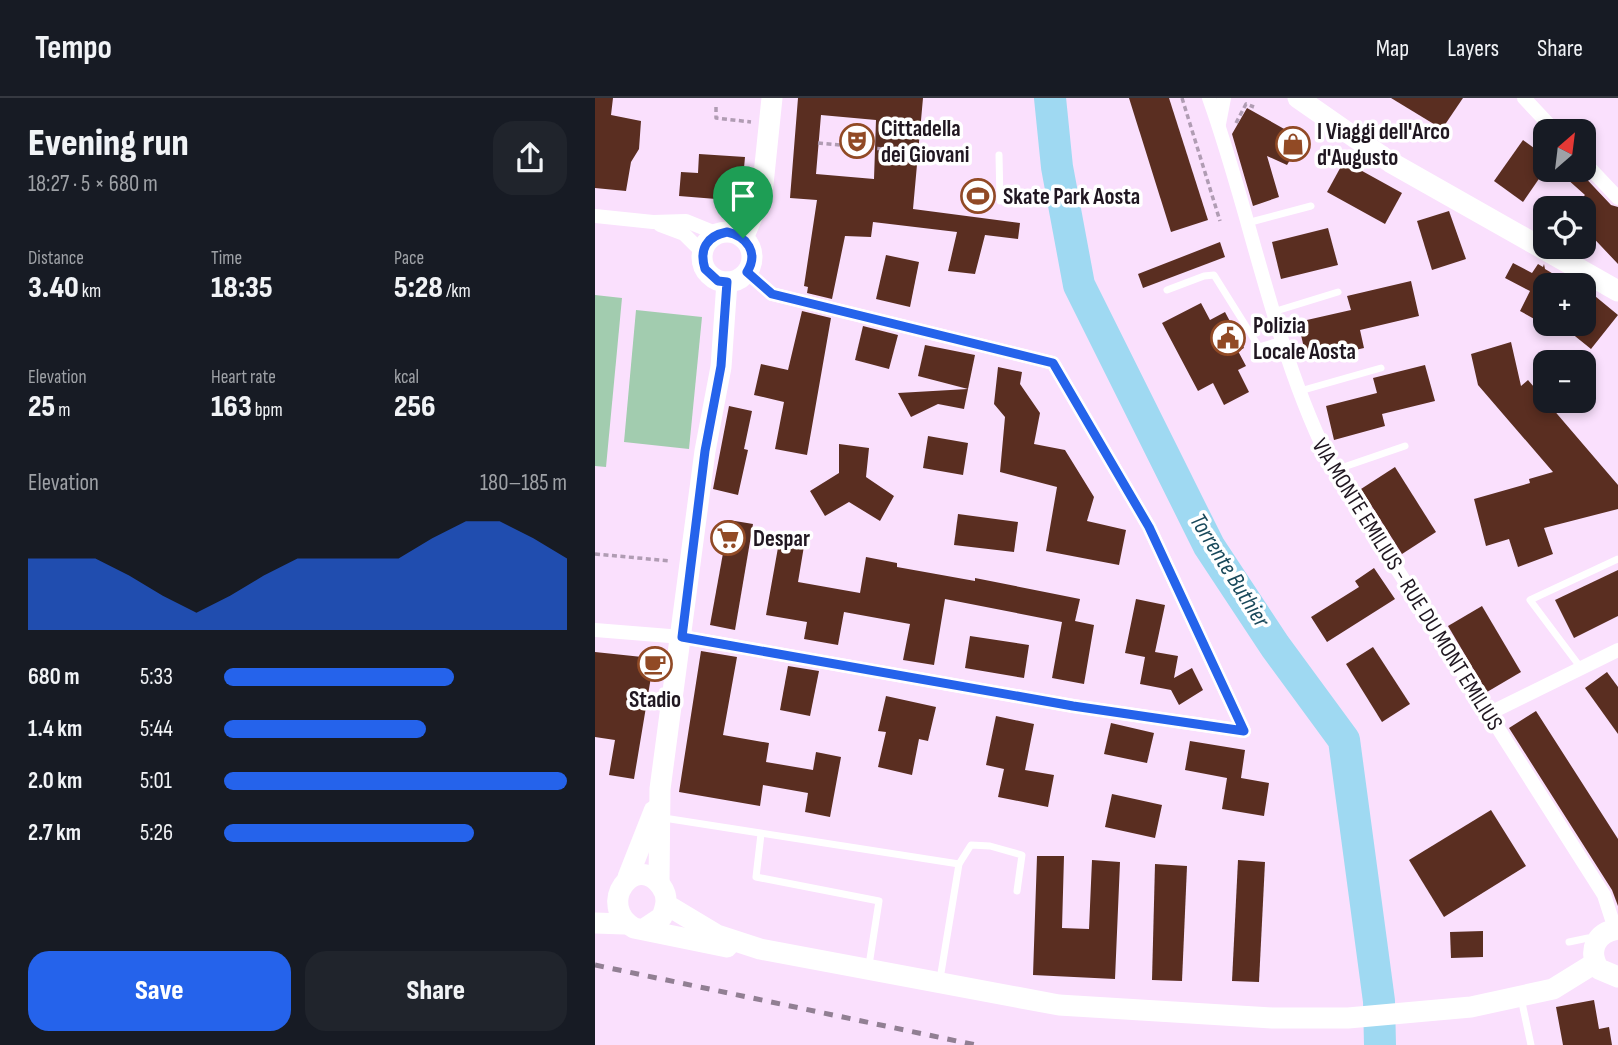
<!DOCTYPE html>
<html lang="en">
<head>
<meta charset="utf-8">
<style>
	body { margin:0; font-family:"Sofia Sans Condensed",sans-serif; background:#20242c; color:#f1f3f6; height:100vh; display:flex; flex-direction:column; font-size:26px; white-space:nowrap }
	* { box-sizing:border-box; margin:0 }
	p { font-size:23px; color:#9ea1a6 }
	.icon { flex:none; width:38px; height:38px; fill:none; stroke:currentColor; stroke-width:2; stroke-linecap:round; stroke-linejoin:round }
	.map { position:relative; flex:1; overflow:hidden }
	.panel { display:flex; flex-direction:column; background:#171b24; width:595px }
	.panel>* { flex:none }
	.needle { width:46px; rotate:28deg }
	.controls { position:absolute; left:938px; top:21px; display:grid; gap:14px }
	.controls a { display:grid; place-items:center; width:63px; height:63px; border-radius:14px; background:#171b24; box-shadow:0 4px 10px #0003; font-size:35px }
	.pin { position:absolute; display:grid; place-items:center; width:60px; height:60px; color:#fff; margin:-72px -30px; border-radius:50% 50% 50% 0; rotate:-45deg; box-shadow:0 0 7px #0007 }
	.pin .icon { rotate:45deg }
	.round { display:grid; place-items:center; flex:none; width:74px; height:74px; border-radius:21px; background:#20242c }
	.summary { display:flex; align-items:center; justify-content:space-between; height:119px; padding:0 28px }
	h1 { font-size:38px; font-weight:800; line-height:52px }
	.metrics { display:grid; grid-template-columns:repeat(3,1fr); gap:10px; height:119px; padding:7px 28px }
	.metrics div { display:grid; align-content:center }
	.metrics b { font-size:30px; font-weight:800 }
	.metrics small { font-size:19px; font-weight:400 }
	.metrics p { font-size:19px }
	.chart { height:196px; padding:14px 28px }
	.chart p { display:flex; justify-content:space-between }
	.chart svg { width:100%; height:126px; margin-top:7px; fill:#2563eb; opacity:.7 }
	.cta { display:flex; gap:14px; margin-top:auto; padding:14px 28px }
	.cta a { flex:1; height:80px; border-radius:21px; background:#2563eb; color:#fff; font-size:28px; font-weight:800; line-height:80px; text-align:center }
	.cta a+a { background:#20242c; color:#f1f3f6 }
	ul { padding:0 28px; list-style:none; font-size:23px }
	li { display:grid; grid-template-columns:112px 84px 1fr; align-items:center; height:52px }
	li i { height:18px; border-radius:9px; background:#2563eb }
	header { display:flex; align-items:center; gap:42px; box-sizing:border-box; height:98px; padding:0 35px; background:#171b24; border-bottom:2px solid #363941 }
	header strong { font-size:33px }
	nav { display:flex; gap:38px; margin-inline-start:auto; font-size:24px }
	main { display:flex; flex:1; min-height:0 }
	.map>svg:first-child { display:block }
	.green { fill:#a2ccaf }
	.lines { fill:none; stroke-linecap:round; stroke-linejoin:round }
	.river { stroke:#9fd9f2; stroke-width:32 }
	.building { fill:#5a2e21; fill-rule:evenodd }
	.path { stroke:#b09cb3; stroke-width:3.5; stroke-dasharray:5 3.5; stroke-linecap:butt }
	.lane { stroke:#fff; stroke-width:7 }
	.street { stroke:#fff; stroke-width:14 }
	.secondary { stroke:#fff; stroke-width:21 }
	.rail { stroke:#917f93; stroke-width:5; stroke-dasharray:9 9; stroke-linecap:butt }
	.route-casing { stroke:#fff; stroke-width:14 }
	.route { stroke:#2563eb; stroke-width:9 }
	.labels { text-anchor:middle; stroke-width:7; stroke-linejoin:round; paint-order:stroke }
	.poi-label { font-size:23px; font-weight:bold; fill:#201721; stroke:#fff; text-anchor:start }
	.street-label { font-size:23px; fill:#201721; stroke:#fff }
	.water-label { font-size:24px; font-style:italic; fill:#19495b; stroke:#fff }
</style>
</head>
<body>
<header>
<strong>Tempo</strong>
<nav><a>Map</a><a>Layers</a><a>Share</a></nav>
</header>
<main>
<section class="panel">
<div class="summary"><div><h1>Evening run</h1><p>18:27 · 5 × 680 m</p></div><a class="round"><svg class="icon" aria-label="share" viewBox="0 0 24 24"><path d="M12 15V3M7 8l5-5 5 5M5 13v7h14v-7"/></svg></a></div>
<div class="metrics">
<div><p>Distance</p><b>3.40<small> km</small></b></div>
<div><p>Time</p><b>18:35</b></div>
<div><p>Pace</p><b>5:28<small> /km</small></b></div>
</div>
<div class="metrics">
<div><p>Elevation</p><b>25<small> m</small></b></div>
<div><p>Heart rate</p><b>163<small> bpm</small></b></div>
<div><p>kcal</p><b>256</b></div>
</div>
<div class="chart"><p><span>Elevation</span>180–185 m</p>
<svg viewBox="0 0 160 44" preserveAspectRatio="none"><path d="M0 44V19L10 19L20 19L30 25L40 32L50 38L60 32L70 25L80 19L90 19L100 19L110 19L120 12L130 6L140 6L150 12L160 19V44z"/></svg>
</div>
<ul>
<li><b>680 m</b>5:33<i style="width:67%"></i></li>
<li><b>1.4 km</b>5:44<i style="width:59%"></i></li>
<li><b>2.0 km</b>5:01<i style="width:100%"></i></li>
<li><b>2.7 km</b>5:26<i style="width:73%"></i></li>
</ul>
<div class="cta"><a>Save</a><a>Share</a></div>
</section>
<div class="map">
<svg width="1023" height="947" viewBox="0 0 1023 947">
	<rect width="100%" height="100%" fill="#fae0fd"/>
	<g class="green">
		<polygon points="0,197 27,200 11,369 0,368"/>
		<polygon points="41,212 107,219 94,351 29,344"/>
	</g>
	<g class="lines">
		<polyline class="river" points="455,0 462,69 484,187 614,448 680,548 749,642 784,903 785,947"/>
	</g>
	<g class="building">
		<polygon points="0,0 18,0 16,17 46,23 44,51 36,64 31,93 0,90"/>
		<path d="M203 0H328L318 111 425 125 423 141 390 137 380 176 353 173 362 134 278 124 276 139 250 138 237 201 212 195 213 189 209 188 222 102 195 100ZM226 17 281 22 279 81 221 76Z"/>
		<polygon points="534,0 574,0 613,122 576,134"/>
		<polygon points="796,0 868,0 847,31"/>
		<polygon points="652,10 707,41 692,67 672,58 684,99 658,108 637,36"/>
		<polygon points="928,42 950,58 950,72 928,104 899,83"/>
		<polygon points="104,56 150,59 146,103 84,98 86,74 103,75"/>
		<polygon points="749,63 807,95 790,126 732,94"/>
		<polygon points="962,72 983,72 1016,107 1023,109 1023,166 989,130 989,110 977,110 990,97"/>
		<polygon points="854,113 871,161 837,172 822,123"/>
		<polygon points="733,130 743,167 686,181 677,144"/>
		<polygon points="625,144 630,159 548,190 543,176"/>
		<polygon points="291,157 324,164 315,209 281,201"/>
		<polygon points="918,165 937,175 943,166 948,169 949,166 950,171 977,187 950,187 950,227 925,213 935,193 910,180"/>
		<polygon points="816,183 824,218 765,232 769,250 712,263 703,224 756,212 752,198"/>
		<polygon points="989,189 1023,217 996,251 965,226 989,226"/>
		<polygon points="606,205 615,222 630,214 649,250 643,253 651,268 643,272 654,294 629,307 618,285 603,293 567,225"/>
		<polygon points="207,213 236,220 212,357 180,351 189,304 159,297 166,266 193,272"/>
		<polygon points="268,228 303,237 294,271 260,262"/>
		<polygon points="916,244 926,288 933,282 1023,387 1023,411 949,430 958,456 923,469 914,441 891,448 879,401 935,385 934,381 958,374 883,287 876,256"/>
		<polygon points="330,247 380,257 373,291 323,278"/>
		<polygon points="830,267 840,303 787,316 790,328 739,342 731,308 782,295 778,280"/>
		<polygon points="403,269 427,274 425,286 445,315 439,346 470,352 499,399 492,423 531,432 524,467 451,453 462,389 405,374 410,319 399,306"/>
		<polygon points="373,291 369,311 343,306 316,319 303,295"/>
		<polygon points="134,308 157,313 149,351 153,352 143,397 118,391"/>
		<polygon points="333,338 373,345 368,377 328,370"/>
		<polygon points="244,346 274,350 271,379 299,398 285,423 254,404 230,418 215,393 244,375"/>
		<polygon points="800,369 841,434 807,456 766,391"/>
		<polygon points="363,416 423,424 419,454 359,447"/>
		<polygon points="134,422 158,426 140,532 115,527"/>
		<polygon points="184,444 209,448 203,484 265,495 271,459 302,465 302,469 380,483 380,480 485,501 480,523 499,527 489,586 457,580 467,524 350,501 339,567 308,562 315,526 249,514 243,547 209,541 212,524 171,517"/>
		<polygon points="779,470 800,501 732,544 716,519 764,489 760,483"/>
		<polygon points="1023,472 1023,518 979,540 960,502"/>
		<polygon points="541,501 570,507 560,554 583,558 579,580 597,570 608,592 584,607 576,592 545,586 550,559 530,555"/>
		<polygon points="887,508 926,574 892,594 853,528"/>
		<polygon points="375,538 434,547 429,580 370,570"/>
		<polygon points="778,549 815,606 787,624 751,566"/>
		<polygon points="106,553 142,559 128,637 174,645 171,664 218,672 221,654 246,659 235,719 210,714 213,695 168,687 165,708 84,694"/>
		<polygon points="0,554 66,561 63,580 56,579 39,681 14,677 20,642 0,639"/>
		<polygon points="193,568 224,573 215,618 185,612"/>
		<polygon points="1012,574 1023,589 1023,636 990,590"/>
		<polygon points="291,598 341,609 333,643 324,641 317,677 283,669 291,634 283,633"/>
		<polygon points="941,613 1023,741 1023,808 1017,792 914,630"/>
		<polygon points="401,618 439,626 430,672 459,677 453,709 403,699 409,671 391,667"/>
		<polygon points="516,625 559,635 552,665 509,656"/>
		<polygon points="595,643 650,652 646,680 674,685 669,718 627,711 632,680 590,672"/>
		<polygon points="517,696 567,707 560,740 510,729"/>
		<polygon points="896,712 931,768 849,819 814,762"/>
		<polygon points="442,758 469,758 467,830 494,831 497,762 525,764 520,881 438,877"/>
		<polygon points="643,762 670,764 664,884 637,883"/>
		<polygon points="560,766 592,768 587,883 557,882"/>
		<polygon points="888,833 888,859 856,860 855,834"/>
		<polygon points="999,902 1004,931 1014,929 1017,947 968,947 961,909"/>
	</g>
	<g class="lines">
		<g class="path">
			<polyline points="587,0 625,123"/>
			<polyline points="121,9 121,20 156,24"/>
			<polyline points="641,25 651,6 659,9"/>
			<polyline points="223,45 341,56"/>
			<polyline points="0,456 76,463"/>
		</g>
		<g class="lane">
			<polyline points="404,57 405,103"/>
			<polyline points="652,125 716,108"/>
			<polyline points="572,192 609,178 619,177 664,249 687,242"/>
			<polyline points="678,214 743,194"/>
			<polyline points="705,293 786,270"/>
			<polyline points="740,372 810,348"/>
			<polyline points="986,570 935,502 1023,461"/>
			<polyline points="69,720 364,766 345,881"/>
			<polyline points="166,736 161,779 284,803 274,867"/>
			<polyline points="364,766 376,747 395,748 427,757 422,793"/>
			<polyline points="974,844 993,840 1000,843"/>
			<polyline points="926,900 936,947"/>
		</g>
		<g class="street">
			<path d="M614 0C658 123 679 255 739 372L1009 797 1020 831"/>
			<polyline points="929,0 960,33"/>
			<polyline points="624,26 629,0"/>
			<polyline points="989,64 1023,100"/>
			<polyline points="0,118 58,124 91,123 123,136"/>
			<polyline points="65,127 89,136 107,154"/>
			<polyline points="0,532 87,539 478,608 649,633 554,429 458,265 177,196 152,174"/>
			<polyline points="893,616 1023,552"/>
		</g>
		<g class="secondary">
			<polyline points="703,0 795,64 1023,193"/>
			<circle cx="132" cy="159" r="25"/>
			<polyline points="148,140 167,96 177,0"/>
			<polyline points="33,779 59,713"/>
			<polyline points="64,785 65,691 110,353 126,269 132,184"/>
			<polyline points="72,807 122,837 165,851 464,907 677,920 753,920 876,909 958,891 1000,865"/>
			<polyline points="0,825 29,826"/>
			<path d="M49 831 67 819C71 808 74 799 66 788 40 753 0 807 39 830L132 849"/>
			<path d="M1023 831C1001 834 992 853 1004 871L1023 879"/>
		</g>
		<polyline class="rail" points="0,867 381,947"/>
	</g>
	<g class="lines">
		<g class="route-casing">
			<path id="route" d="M132 134C152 138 164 155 152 174L177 196 458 265 554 429 649 633 478 608 87 539 110 353 126 268 132 184 123 183 110 171C104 152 111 138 132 134Z"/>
		</g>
		<use href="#route" class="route"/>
	</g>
	<defs>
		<g id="theatre-ring" transform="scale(1.75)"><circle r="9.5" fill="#fff" stroke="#914a25" stroke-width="1.5"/><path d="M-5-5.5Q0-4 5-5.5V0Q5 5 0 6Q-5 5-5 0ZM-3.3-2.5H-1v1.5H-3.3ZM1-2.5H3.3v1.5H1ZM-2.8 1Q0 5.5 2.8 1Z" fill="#914a25"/></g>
		<g id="shop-ring" transform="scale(1.75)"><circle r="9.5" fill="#fff" stroke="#914a25" stroke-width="1.5"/><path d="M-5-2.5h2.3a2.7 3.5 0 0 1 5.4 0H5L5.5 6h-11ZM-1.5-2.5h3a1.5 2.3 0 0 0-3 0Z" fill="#914a25"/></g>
		<g id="stadium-ring" transform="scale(1.75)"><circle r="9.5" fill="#fff" stroke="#914a25" stroke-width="1.5"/><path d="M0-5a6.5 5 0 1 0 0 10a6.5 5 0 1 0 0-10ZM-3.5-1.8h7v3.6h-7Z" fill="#914a25"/></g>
		<g id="civic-ring" transform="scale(1.75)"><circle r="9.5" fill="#fff" stroke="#914a25" stroke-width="1.5"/><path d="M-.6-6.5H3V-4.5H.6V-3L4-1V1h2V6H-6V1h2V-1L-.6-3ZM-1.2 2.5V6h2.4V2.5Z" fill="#914a25"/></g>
		<g id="supermarket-ring" transform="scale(1.75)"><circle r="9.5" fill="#fff" stroke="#914a25" stroke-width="1.5"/><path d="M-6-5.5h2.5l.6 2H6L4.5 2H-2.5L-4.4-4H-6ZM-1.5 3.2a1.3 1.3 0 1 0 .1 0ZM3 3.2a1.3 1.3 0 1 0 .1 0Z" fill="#914a25"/></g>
		<g id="cafe-ring" transform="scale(1.75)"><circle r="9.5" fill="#fff" stroke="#914a25" stroke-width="1.5"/><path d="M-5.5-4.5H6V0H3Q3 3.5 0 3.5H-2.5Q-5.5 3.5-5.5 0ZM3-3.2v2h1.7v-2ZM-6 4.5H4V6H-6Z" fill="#914a25"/></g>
	</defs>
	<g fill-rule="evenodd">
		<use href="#theatre-ring" x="262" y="43"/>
		<use href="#shop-ring" x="698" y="46"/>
		<use href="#stadium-ring" x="383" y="98"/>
		<use href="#civic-ring" x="633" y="240"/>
		<use href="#supermarket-ring" x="133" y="440"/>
		<use href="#cafe-ring" x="60" y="566"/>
	</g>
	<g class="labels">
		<g class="poi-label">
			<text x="286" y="38">Cittadella<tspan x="286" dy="26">dei Giovani</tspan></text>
			<text x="722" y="41">I Viaggi dell'Arco<tspan x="722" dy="26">d'Augusto</tspan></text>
			<text x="408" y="106">Skate Park Aosta</text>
			<text x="658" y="235">Polizia<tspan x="658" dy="26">Locale Aosta</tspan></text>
			<text x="158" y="448">Despar</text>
			<text x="60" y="609" text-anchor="middle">Stadio</text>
		</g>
		<g class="street-label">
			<text transform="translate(813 486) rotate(58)" y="8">VIA MONTE EMILIUS - RUE DU MONT EMILIUS</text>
		</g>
		<g class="water-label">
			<text transform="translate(635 472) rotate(58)" y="8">Torrente Buthier</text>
		</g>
	</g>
</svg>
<div class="controls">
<a><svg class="needle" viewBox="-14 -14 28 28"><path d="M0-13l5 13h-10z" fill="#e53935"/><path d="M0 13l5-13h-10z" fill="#9ea1a6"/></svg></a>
<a><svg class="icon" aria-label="locate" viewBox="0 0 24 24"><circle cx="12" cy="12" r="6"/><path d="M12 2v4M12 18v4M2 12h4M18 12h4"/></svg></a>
<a>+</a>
<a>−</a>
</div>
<div class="pin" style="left:148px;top:140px;background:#1e9e55"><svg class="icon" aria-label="arrive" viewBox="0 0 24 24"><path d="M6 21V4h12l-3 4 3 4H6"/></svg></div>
</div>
</main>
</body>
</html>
